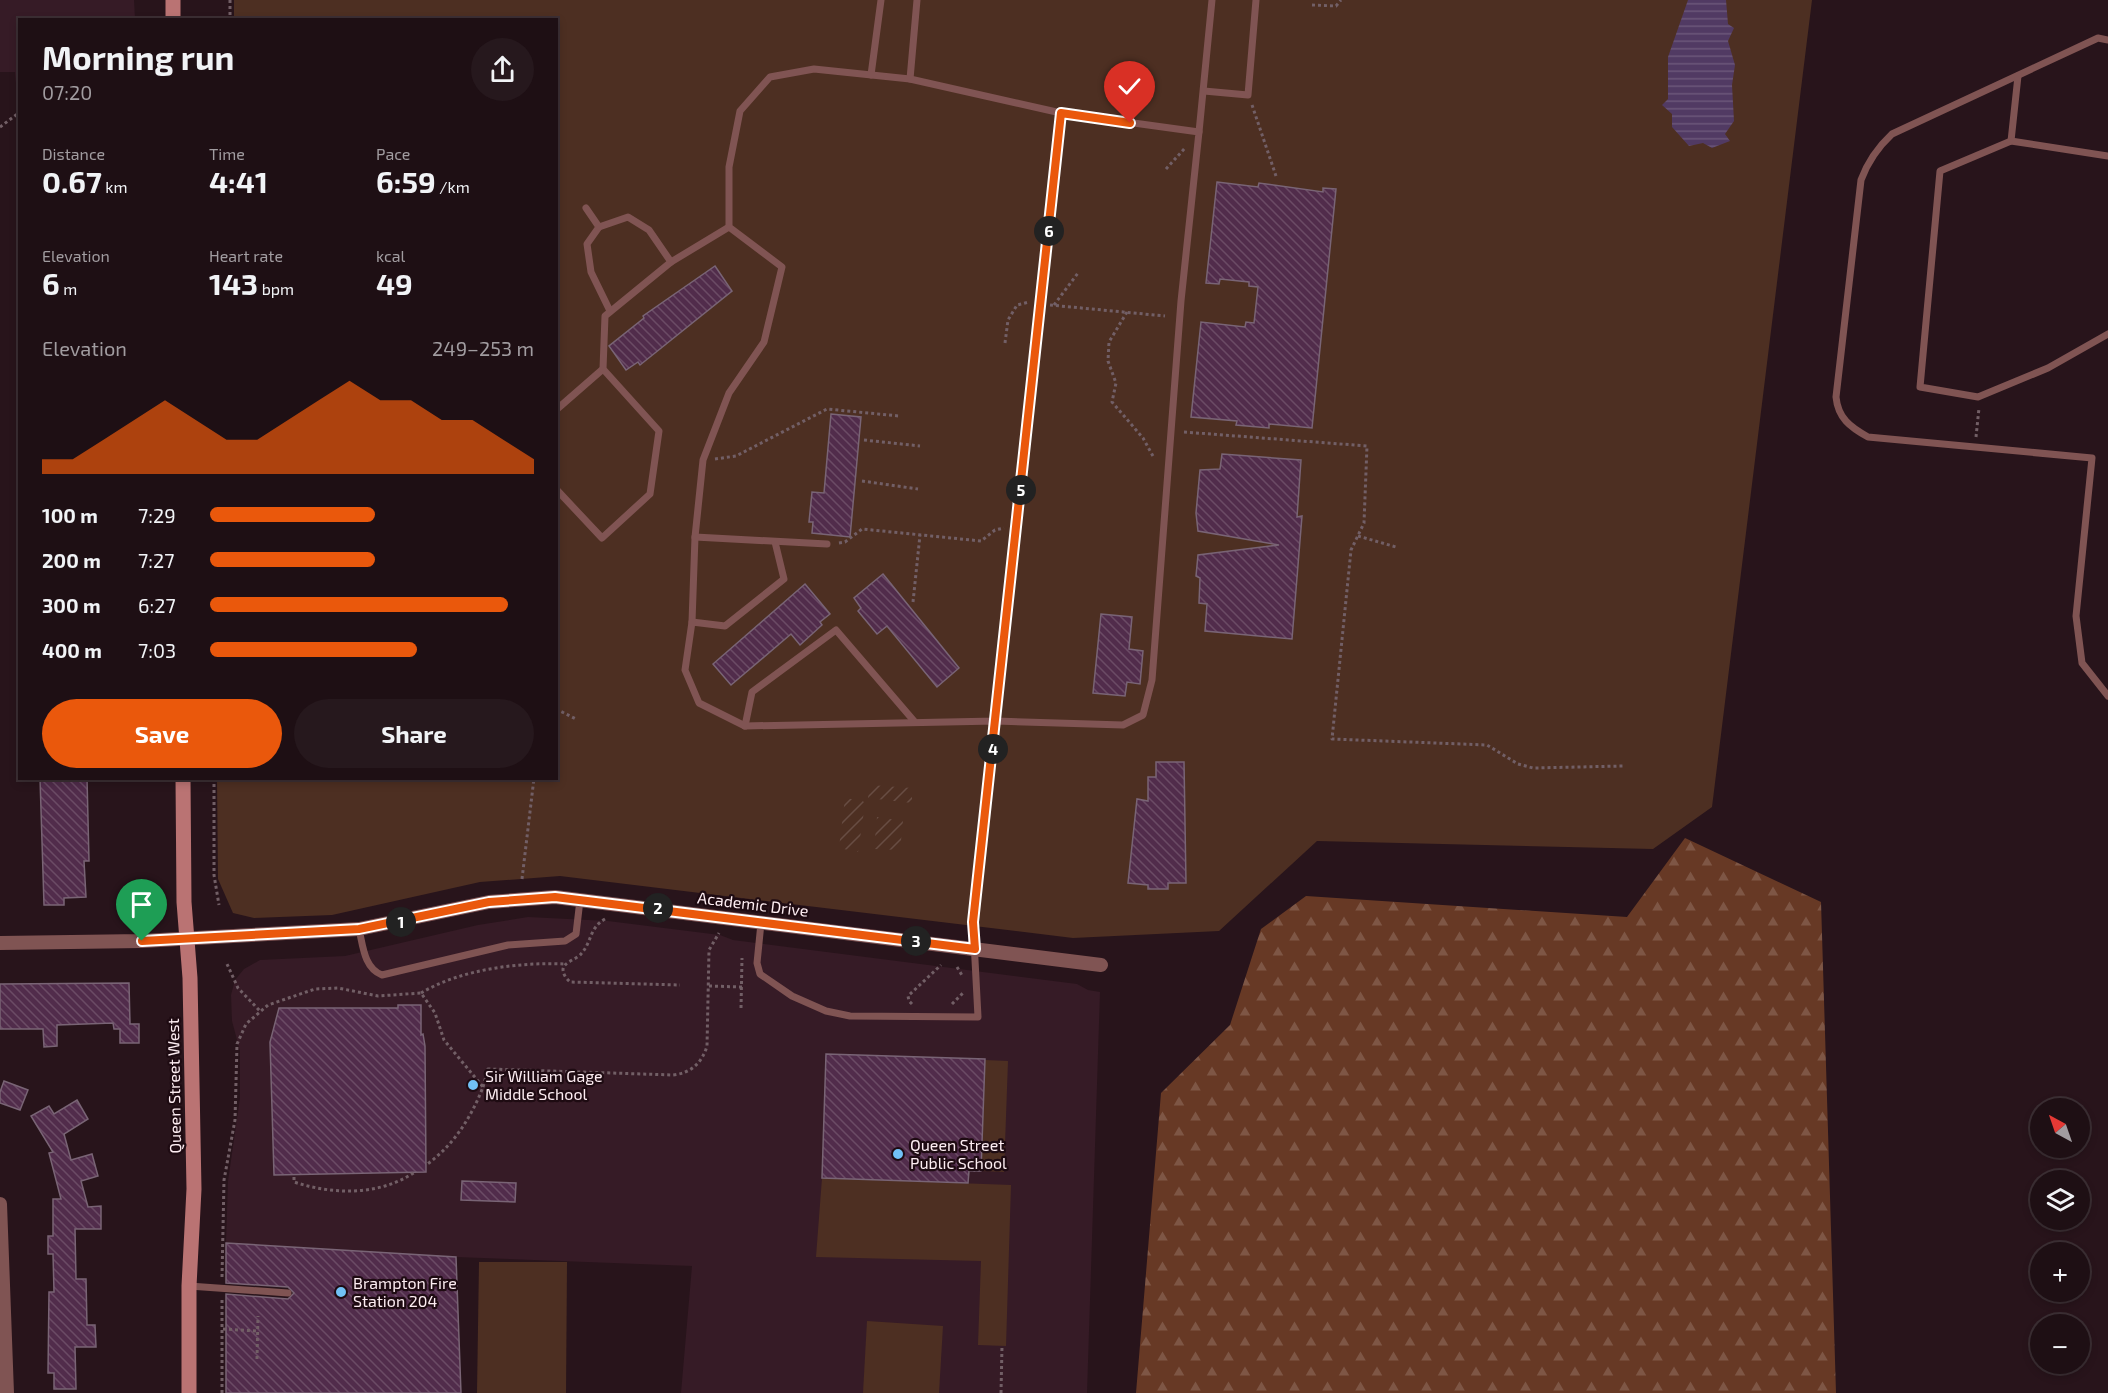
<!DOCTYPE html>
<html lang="en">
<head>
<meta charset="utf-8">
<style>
	body { margin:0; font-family:"Exo 2",sans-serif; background:#26181d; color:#f1f3f6; height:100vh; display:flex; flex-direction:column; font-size:22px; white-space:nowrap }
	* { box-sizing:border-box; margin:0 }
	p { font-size:20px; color:#a19ca0 }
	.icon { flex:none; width:33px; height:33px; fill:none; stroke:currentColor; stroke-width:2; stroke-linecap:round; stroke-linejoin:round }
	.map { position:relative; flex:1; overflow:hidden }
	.drawer { position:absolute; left:18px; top:18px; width:540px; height:762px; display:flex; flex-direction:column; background:#1e0f14; border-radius:0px; box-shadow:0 3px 9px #0003,0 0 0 2px #3c2f34 }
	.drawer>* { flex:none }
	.needle { width:39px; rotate:320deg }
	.tools { position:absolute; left:2030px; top:1098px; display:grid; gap:12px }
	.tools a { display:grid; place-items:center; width:60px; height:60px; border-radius:50%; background:#1e0f14; box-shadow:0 3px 9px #0003,0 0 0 2px #3c2f34; font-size:30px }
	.pin { position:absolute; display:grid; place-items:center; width:51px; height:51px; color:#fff; margin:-62px -26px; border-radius:50% 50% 50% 0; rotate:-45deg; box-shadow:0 0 6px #0007 }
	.pin .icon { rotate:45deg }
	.km { position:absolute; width:30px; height:30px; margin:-15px; border-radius:50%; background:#222; color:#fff; font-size:16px; line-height:30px; text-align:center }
	.round { display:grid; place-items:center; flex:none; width:63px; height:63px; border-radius:32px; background:#26181d }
	.summary { display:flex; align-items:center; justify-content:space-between; height:102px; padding:0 24px }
	h1 { font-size:33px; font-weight:700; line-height:45px }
	.metrics { display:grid; grid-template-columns:repeat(3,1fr); gap:9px; height:102px; padding:6px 24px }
	.metrics div { display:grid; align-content:center }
	.metrics b { font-size:30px; font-weight:700 }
	.metrics small { font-size:16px; font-weight:400 }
	.metrics p { font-size:16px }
	.chart { height:168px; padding:12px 24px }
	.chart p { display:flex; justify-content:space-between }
	.chart svg { width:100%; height:108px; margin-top:6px; fill:#ea580c; opacity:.7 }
	.action { display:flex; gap:12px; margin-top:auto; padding:12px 24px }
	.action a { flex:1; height:69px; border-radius:36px; background:#ea580c; color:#fff; font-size:24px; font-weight:700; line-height:69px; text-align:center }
	.action a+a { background:#26181d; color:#f1f3f6 }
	ul { padding:0 24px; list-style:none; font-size:20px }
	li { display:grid; grid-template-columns:96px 72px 1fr; align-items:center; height:45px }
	li i { height:15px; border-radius:8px; background:#ea580c }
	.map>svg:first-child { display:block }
	.built { fill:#361b26 }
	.forest { fill:url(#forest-firs) }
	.park { fill:#4d2f22 }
	.garden { fill:url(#garden-furrows) }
	.water { fill:url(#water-rules) }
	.building { fill:url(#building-back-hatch); stroke:#796475; stroke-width:1.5 }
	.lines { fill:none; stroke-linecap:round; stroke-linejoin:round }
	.path { stroke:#725f66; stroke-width:3; stroke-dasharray:3 3; stroke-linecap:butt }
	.service { stroke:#805453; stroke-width:7 }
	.minor { stroke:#805453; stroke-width:14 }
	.secondary { stroke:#ba7373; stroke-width:15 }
	.route-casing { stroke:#fff; stroke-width:12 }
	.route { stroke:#ea580c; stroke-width:8 }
	.poi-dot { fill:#71c1f5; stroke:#1e0b12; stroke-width:2 }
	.labels { text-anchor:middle; stroke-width:4.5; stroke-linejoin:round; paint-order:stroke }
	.street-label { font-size:16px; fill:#fdedf2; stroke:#1e0b12 }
	.poi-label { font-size:16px; fill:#fdedf2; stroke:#1e0b12; text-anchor:start }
</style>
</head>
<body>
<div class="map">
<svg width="2108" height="1393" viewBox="0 0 2108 1393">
	<defs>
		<pattern id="forest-firs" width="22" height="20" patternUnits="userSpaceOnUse" patternTransform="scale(1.5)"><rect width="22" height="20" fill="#673925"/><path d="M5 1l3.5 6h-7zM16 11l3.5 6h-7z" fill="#7e5645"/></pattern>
		<pattern id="garden-furrows" width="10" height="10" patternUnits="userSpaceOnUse" patternTransform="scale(1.5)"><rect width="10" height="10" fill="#4d2f22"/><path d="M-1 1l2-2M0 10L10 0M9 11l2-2" fill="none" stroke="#684d43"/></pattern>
		<pattern id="water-rules" width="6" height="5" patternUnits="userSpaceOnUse" patternTransform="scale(1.5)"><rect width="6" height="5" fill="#513a63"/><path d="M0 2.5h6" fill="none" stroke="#6b577a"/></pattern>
		<pattern id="building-back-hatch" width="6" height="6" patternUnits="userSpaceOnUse" patternTransform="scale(1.5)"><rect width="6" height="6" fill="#512c4b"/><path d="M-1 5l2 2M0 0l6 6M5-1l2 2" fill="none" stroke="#6b4b65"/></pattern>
	</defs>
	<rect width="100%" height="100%" fill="#28141b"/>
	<g class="built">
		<polygon points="0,0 134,0 135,19 20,20 19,120 15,72 0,72"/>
		<polygon points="528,917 608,921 720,935 733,940 1077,984 1088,990 1100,992 1087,1393 681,1393 692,1266 456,1257 226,1243 228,1181 240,1098 240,1051 232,1021 231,995 235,980 244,969 260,960 345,956 478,925"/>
	</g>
	<polygon class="forest" points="1685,838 1821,902 1836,1393 1136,1393 1161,1093 1230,1025 1261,929 1306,896 1627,917"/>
	<g class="park">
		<polygon points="234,0 1812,0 1712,807 1653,849 1317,841 1219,931 1073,938 560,876 480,882 332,915 254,918 233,913 218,879 217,779 556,778 556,20 234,19"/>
		<polygon points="985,1060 1008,1061 1004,1172 981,1171"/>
		<polygon points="822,1178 1011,1185 1006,1346 978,1345 981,1261 816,1257"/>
		<polygon points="479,1262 567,1262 566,1393 477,1393"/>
		<polygon points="867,1321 943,1326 939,1393 863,1393"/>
	</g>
	<g class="garden">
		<polygon points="870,785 912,788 912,803 868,798"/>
		<polygon points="845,798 863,801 865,804 858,852 839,848"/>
		<polygon points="877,817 903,821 900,850 874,849"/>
	</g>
	<polygon class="water" points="1688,0 1726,0 1728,24 1734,28 1728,41 1735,65 1732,85 1734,121 1725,134 1730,141 1712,148 1703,143 1689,146 1672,127 1672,114 1662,105 1668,99 1668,57"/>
	<g class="building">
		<polygon points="1217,182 1258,187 1259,183 1323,192 1323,188 1336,189 1312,428 1269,424 1269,428 1236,425 1237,421 1191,417 1201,322 1245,327 1246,322 1254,323 1258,287 1249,286 1249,282 1220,279 1219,284 1206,283"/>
		<polygon points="715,266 732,291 640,365 638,362 626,370 609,346 644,318 643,316"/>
		<polygon points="831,414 861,417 850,537 812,533 813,522 809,522 812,492 824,493"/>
		<polygon points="1222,454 1301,460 1297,517 1302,516 1292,639 1205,631 1207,604 1199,603 1200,578 1196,576 1198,555 1279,545 1198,531 1196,513 1200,470 1220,469"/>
		<polygon points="883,574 959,668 937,687 887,626 877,634 858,611 861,608 854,598"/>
		<polygon points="805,584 830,614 820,622 822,625 800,645 791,634 731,685 713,664"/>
		<polygon points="1101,614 1132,617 1129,649 1143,651 1140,684 1127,682 1125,696 1093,693"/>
		<polygon points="1156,762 1184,762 1186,883 1168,883 1168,889 1148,889 1148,885 1128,883 1137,799 1148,801 1148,777 1156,777"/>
		<polygon points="40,778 87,778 89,861 84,861 86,897 64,898 64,905 44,905"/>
		<polygon points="129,983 130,1024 139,1024 139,1043 120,1043 120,1029 114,1029 113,1023 57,1025 57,1046 44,1047 43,1029 0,1029 0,984"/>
		<polygon points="398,1005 421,1005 421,1035 423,1034 425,1046 426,1172 274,1175 270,1042 279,1008 398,1008"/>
		<polygon points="826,1054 985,1059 981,1171 969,1171 968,1183 822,1178"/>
		<polygon points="4,1081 28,1090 20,1110 0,1103 0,1092"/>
		<polygon points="77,1100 88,1119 64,1134 71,1160 92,1154 98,1176 81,1181 88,1207 101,1206 101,1229 75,1229 76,1279 86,1279 87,1325 95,1325 96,1347 75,1347 76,1389 54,1389 54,1373 48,1373 49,1292 54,1292 53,1254 48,1254 48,1236 53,1236 53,1199 61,1199 49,1153 53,1152 31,1116 49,1106 54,1114"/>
		<polygon points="462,1181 516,1183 515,1202 461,1200"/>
		<polygon points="226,1243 456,1257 461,1393 226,1393 226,1294 288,1299 294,1293 288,1287 226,1283"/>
	</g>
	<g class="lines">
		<g class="path">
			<polyline points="230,0 230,20"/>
			<polyline points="1312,5 1336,6 1341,0"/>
			<polyline points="1252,105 1276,176"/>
			<polyline points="0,127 20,112"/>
			<polyline points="1166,169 1185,148"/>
			<polyline points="1050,305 1165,316"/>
			<polyline points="1054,305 1078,273"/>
			<polyline points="1127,312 1109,342 1108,361 1116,383 1112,402 1143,438 1154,458"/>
			<polyline points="1005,343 1008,320 1017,305 1029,302"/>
			<polyline points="1184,432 1367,446 1364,523 1351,550 1332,739 1487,745 1518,764 1533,768 1623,766"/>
			<polyline points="1976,437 1979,408"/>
			<polyline points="864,440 920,446"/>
			<polyline points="715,459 736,456 827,409 899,416"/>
			<polyline points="862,481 918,489"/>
			<polyline points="1358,536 1396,547"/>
			<polyline points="839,543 845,542 862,529 981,541 995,530 1004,528"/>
			<polyline points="913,602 920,535"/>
			<polyline points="556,709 576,719"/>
			<polyline points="214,778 214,875 219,905"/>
			<polyline points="522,879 534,778"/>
			<path d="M605 919C589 928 592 942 581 954 577 959 564 962 563 969 563 975 567 979 570 982L680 985"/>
			<polyline points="227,964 238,988 260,1011"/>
			<polyline points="957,967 963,977"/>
			<polyline points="709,986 742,987"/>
			<path d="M421 993C461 969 520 962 566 964"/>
			<polyline points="912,1004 909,1001 908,996 941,965"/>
			<polyline points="952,1004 964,992"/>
			<polyline points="741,1008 742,958"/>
			<path d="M483 1087 488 1069 673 1075C691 1073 702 1063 707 1046L709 950 719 933"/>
			<path d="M294 1177V1182C334 1195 379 1196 415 1172"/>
			<path d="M222 1277 224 1180 235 1120 237 1044 246 1024 268 1005 315 989 338 988 378 996 421 993 435 1013 444 1040 483 1087C471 1118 453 1146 426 1165"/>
			<polyline points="223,1329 257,1331"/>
			<polyline points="257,1359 258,1316"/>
			<polyline points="222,1393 222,1299"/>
			<polyline points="1001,1393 1002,1346"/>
		</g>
		<g class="service">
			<path d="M2108 40 2098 38 1892 134C1877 148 1868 161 1861 180L1836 397C1838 418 1850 427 1868 437L2092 458 2076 616 2082 663 2108 696"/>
			<polyline points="871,75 881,0"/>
			<polyline points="910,79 917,0"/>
			<polyline points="1204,91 1248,95 1256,0"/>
			<polyline points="1199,132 1212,0"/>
			<polyline points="2011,141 2018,76"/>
			<polyline points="2108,156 2011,141 1940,171 1920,387 1978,397 2048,368 2108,334"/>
			<polyline points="586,208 599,227 587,244 591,272 610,311"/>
			<polyline points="599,227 628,217 649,230 671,262"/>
			<polyline points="556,410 603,369"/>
			<polyline points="556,489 602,538 650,494 659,431 603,369 605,316 671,262 729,227"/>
			<polyline points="695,537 827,544"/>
			<polyline points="692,622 725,626 784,579 775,542"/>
			<polyline points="745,726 752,692 836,630 914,721"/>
			<polyline points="761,923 757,963 760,974 792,996 826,1011 850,1016 978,1017 973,922 1061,113 910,79 814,69 770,77 740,111 729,167 729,227 782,267 764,342 729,393 703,460 695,537 692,622 685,670 699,703 745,726 996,721 1123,725 1143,715 1152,680 1181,301 1199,132 1061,113"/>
			<path d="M359 929C363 946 364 968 382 975L508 945 565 941 576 934 580 900"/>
			<polyline points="189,1286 288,1293"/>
		</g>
		<g class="minor">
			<polyline points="0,943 142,941 359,929 489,902 555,897 1101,965"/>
			<polyline points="0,1204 7,1393"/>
		</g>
		<g class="secondary">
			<polyline points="173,0 173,20"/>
			<polyline points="183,778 184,902 190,978 194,1189 189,1286 189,1393"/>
		</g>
	</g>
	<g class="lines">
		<g class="route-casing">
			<polyline id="route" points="142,941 359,929 489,902 555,897 975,949 973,922 1061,113 1130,123"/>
		</g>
		<use href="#route" class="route"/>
	</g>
	<g class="poi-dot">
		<circle cx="473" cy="1085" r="6"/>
		<circle cx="898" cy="1154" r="6"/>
		<circle cx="341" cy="1292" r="6"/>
	</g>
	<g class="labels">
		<g class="street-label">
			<text transform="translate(753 904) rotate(7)" y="6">Academic Drive</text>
			<text transform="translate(174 1086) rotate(-91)" y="6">Queen Street West</text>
		</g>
		<g class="poi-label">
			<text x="485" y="1082">Sir William Gage<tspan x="485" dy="18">Middle School</tspan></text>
			<text x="910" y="1151">Queen Street<tspan x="910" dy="18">Public School</tspan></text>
			<text x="353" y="1289">Brampton Fire<tspan x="353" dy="18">Station 204</tspan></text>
		</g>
	</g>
</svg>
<div class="tools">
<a><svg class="needle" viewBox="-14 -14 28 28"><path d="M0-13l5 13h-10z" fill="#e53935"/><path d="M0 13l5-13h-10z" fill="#a19ca0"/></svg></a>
<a><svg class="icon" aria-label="layers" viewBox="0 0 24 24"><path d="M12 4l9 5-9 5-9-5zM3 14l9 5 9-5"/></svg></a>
<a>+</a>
<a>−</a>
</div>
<div class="pin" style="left:142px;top:941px;background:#1e9e55"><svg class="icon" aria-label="arrive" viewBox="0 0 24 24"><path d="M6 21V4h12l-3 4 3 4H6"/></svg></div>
<div class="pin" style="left:1130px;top:123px;background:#d93025"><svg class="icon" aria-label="check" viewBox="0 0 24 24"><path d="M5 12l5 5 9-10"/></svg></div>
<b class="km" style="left:401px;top:922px">1</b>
<b class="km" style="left:658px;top:908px">2</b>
<b class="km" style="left:916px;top:941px">3</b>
<b class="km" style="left:993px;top:749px">4</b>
<b class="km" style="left:1021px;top:490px">5</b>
<b class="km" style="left:1049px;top:231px">6</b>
<section class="drawer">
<div class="summary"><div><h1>Morning run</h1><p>07:20</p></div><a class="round"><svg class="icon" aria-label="share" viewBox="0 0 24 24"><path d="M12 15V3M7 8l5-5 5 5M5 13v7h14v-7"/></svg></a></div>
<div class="metrics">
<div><p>Distance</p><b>0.67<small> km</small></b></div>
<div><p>Time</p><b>4:41</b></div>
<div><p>Pace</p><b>6:59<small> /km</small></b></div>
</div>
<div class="metrics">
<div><p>Elevation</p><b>6<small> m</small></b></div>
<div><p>Heart rate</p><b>143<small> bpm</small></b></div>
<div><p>kcal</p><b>49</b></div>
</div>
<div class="chart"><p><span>Elevation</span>249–253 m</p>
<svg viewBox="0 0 160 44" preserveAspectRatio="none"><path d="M0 44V38L10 38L20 30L30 22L40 14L50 22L60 30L70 30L80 22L90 14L100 6L110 14L120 14L130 22L140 22L150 30L160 38V44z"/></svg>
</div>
<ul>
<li><b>100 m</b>7:29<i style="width:51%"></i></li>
<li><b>200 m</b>7:27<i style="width:51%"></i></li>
<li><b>300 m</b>6:27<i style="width:92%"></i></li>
<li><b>400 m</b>7:03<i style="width:64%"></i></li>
</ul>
<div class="action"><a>Save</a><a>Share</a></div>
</section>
</div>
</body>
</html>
